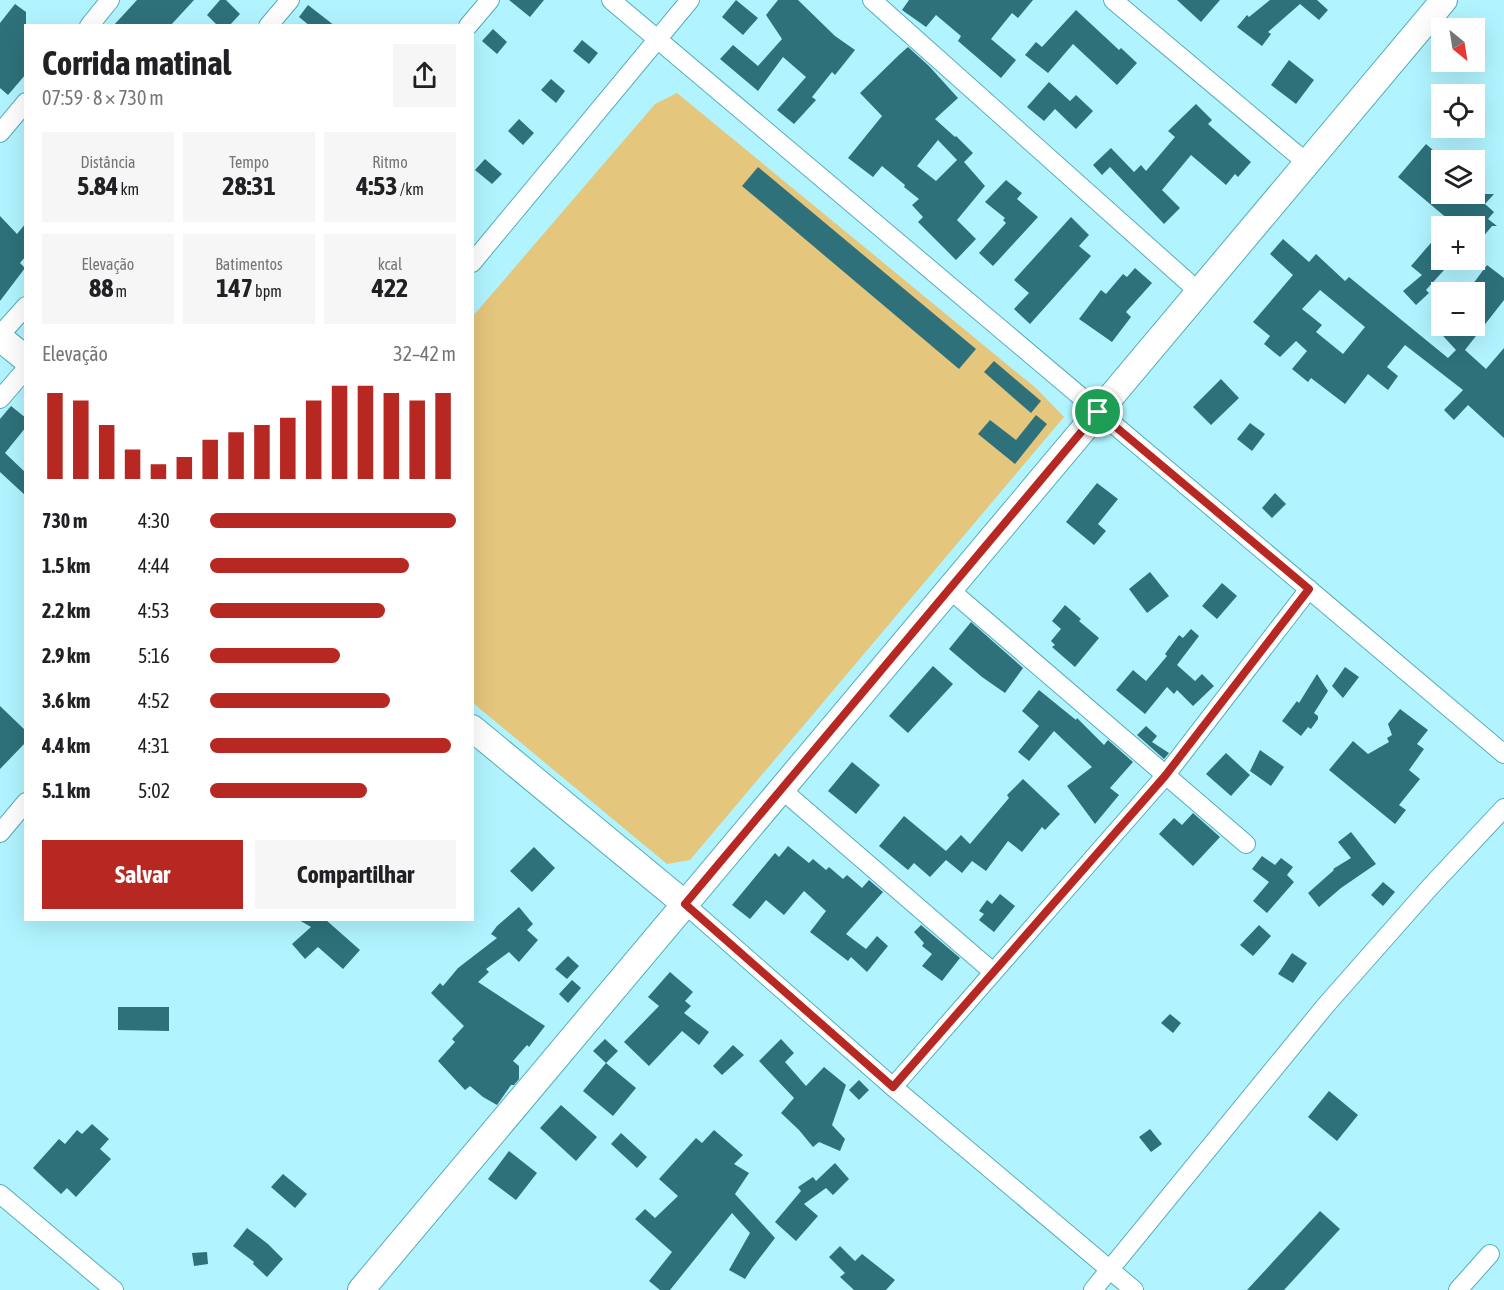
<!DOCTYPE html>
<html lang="pt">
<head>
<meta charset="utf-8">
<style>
	body { margin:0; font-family:"Asap Condensed",sans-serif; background:#f6f6f6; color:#202124; height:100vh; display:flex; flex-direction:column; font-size:22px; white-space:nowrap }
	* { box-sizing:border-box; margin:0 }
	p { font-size:20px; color:#757577 }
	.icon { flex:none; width:33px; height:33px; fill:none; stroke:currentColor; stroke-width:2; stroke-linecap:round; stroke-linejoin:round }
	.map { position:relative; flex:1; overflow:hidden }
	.sheet { position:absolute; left:24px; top:24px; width:450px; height:897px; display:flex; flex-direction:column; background:#fff; border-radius:0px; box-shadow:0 6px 24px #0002 }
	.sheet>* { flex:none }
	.needle { width:39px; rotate:150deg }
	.fabs { position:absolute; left:1431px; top:18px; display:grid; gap:12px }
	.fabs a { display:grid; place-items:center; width:54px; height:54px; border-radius:0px; background:#fff; box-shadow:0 6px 24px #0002; font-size:30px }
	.pin { position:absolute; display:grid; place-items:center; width:51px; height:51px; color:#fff; margin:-26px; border:3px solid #fff; border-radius:50%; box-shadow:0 2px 6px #0007 }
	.round { display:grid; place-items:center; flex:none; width:63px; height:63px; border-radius:0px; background:#f6f6f6 }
	.summary { display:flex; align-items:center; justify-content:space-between; height:102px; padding:0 18px }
	h1 { font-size:33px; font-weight:700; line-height:45px }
	.metrics { display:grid; grid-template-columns:repeat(3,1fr); gap:9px; height:102px; padding:6px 18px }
	.metrics div { display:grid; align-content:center; border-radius:0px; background:#f6f6f6; text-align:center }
	.metrics b { font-size:26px; font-weight:700 }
	.metrics small { font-size:16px; font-weight:400 }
	.metrics p { font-size:16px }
	.chart { height:168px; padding:12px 18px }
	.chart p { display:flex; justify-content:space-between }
	.chart svg { width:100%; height:108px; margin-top:6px; stroke:#b72823; stroke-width:6 }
	.primary-button { display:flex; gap:12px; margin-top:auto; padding:12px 18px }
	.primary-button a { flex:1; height:69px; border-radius:0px; background:#b72823; color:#fff; font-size:24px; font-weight:700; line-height:69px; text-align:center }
	.primary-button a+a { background:#f6f6f6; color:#202124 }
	ul { padding:0 18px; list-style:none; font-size:20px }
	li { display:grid; grid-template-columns:96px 72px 1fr; align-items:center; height:45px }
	li i { height:15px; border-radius:8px; background:#b72823 }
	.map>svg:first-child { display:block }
	.pitch { fill:#e5c67d }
	.building { fill:#2e717b; fill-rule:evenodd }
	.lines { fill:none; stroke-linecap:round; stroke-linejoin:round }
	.street-casing { stroke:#55adb9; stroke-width:20 }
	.secondary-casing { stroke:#55adb9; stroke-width:28 }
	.street { stroke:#fff; stroke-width:18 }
	.secondary { stroke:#fff; stroke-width:26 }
	.route-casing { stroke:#fff; stroke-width:12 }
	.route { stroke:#b72823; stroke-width:8 }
</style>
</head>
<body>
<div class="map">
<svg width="1504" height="1290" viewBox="0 0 1504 1290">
	<rect width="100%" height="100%" fill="#b1f4ff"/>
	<polygon class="pitch" points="677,93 1037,389 1064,417 690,860 667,864 473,703 473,316 655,104"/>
	<g class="building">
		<polygon points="137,0 194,0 170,26 113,26"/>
		<polygon points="220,0 226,0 240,14 229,26 218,26 207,15"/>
		<polygon points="509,0 544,0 530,17"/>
		<polygon points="736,0 758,18 743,35 722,17"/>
		<polygon points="778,0 798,0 835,36 855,50 835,75 832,72 812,97 816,100 794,124 777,110 806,77 783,57 758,91 720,59 733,45 758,66 782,39 766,15"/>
		<polygon points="909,0 1033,0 1018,18 1012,13 991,39 1016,60 1001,78 958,41 961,36 936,15 926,27 902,10"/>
		<polygon points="1177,0 1220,0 1201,22"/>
		<polygon points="1270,0 1317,0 1328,10 1319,20 1300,4 1268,32 1271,34 1262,46 1237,27 1247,15 1249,17"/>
		<polygon points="15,4 26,12 26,74 8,95 0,88 0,23"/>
		<polygon points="308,5 335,26 310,26 299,17"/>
		<polygon points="1076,10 1119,50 1121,48 1137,63 1117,85 1073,44 1048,73 1025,55 1036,42 1042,47"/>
		<polygon points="493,29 507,42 497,54 482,41"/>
		<polygon points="582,40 598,53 589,64 573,51"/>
		<path d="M908 47 929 66 958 98 935 119 955 137 956 136 973 153 964 162 985 186 957 220 976 239 956 260 918 222 923 217 912 205 919 199 904 187 905 185 882 166 873 177 848 158 882 116 860 93 900 54ZM938 140 957 160 936 181 917 166Z"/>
		<polygon points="1289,60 1314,80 1296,104 1271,85"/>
		<polygon points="551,79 565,91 556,103 541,90"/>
		<polygon points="1049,82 1070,101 1076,95 1093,111 1076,129 1055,109 1044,121 1027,107"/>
		<polygon points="1196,104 1212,120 1208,124 1251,162 1238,177 1235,174 1226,185 1191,155 1162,190 1180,208 1164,224 1110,167 1102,175 1093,165 1111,148 1134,172 1141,165 1146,171 1175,137 1168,131"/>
		<polygon points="519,119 534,133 523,145 508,131"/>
		<polygon points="1426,144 1442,158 1442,194 1474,194 1474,185 1484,194 1494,194 1485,204 1494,212 1488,219 1497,226 1492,226 1482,238 1474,232 1474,226 1444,226 1449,220 1398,177"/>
		<polygon points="485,159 502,174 492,184 475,170"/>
		<polygon points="758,167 976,349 959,369 742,186"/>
		<polygon points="1006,180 1022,193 1017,199 1038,217 993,266 979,253 1006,223 1003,220 1005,218 985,202"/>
		<polygon points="0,216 17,234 26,223 26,256 20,263 25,268 0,301"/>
		<polygon points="1071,217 1089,235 1079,246 1091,256 1030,324 1014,309 1029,293 1014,280"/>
		<polygon points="1442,230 1442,260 1453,260 1426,290 1429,293 1416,305 1403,291 1422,275 1411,266"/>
		<path d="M1283 239 1309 262 1316 254 1345 281 1349 277 1448 358 1456 350 1434 326H1474V292H1467L1487 265 1504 278V300L1465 350 1486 369 1504 348V438L1468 405 1454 420 1444 410 1463 390 1405 345 1387 367 1398 376 1388 390 1368 374 1345 404 1311 378 1308 382 1292 369 1307 351 1296 341 1280 357 1264 344 1270 336 1253 322 1293 275 1270 254ZM1320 290 1365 327 1343 354 1316 332 1322 325 1302 309Z"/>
		<polygon points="1135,268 1152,283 1126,312 1131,317 1112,342 1079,319 1101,290 1106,294 1123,274 1127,277"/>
		<polygon points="994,361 1041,401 1031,413 984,372"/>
		<polygon points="1221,379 1239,398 1211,425 1193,407"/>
		<polygon points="11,406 26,418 26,427 5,453 26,473 26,496 0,472 0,419"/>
		<polygon points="1036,415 1047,424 1015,464 978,434 990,420 1016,440"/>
		<polygon points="1250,423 1265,434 1252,451 1237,439"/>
		<polygon points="1097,483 1118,499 1098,524 1106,531 1094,545 1066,522"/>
		<polygon points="1275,493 1286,504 1272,518 1262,508"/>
		<polygon points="1150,572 1169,596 1147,613 1129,589"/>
		<polygon points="1222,583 1237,596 1217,619 1202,606"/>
		<polygon points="1065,605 1081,619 1079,621 1099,638 1075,667 1052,647 1055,645 1051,641 1061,629 1052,621"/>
		<polygon points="971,622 1023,668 1005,693 982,677 949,649"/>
		<polygon points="1191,629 1199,636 1177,665 1195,681 1202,674 1214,686 1193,706 1177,690 1174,694 1167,687 1145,714 1116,690 1133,670 1146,681 1167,656 1165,654 1179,635 1183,638"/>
		<polygon points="933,666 953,684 908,733 889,716"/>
		<polygon points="1345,667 1359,677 1343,698 1332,686"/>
		<polygon points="1317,674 1328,691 1314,713 1318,716 1318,719 1311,729 1308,727 1301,736 1282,721 1297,701 1299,703"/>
		<polygon points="1039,690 1076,720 1077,718 1104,745 1108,740 1133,762 1110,788 1119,795 1095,824 1067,786 1092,767 1054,731 1029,761 1018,752 1039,726 1022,711"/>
		<polygon points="0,706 26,731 26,742 0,769"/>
		<polygon points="1400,709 1428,730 1417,744 1424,749 1409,770 1420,779 1399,805 1406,810 1395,824 1329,770 1353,741 1368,754 1389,742 1387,738 1392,735 1388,724"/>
		<polygon points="1146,726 1157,736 1152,742 1169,753 1164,759 1137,735"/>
		<polygon points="1260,750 1284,767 1271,786 1250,771"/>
		<polygon points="1226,753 1250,775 1231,796 1206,774"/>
		<polygon points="852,762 880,785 856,814 828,791"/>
		<polygon points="1023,779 1060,814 1045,830 1042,827 1022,852 1008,841 986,871 972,861 962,873 946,860 930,877 914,863 908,870 879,846 904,816 946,851 961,835 970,844 1009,798 1007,795"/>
		<polygon points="1193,813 1220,837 1193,866 1159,834 1174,818 1182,825"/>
		<polygon points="1351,832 1376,864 1341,888 1319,907 1308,893 1334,870 1333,869 1351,858 1338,842"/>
		<polygon points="788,846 809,863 813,859 826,870 829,867 843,879 847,875 862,888 869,880 883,892 846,934 866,949 877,936 888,946 867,972 851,957 848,961 810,932 826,911 804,891 784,915 766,900 750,919 732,905 775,853 779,857"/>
		<polygon points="534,847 555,868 532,892 510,871"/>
		<polygon points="1262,856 1275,865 1281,858 1293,867 1287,875 1294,882 1267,913 1253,901 1269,882 1252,869"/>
		<polygon points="1383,882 1395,892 1383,906 1371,895"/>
		<polygon points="1000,894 1015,906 994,932 979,920 984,914 979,911 987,900 992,904"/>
		<polygon points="519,907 533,924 527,930 538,940 519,962 509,952 486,969 489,972 478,982 545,1026 529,1047 527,1045 513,1061 519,1066 519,1079 514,1085 511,1085 497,1105 483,1097 470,1086 465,1090 438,1061 455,1042 452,1039 464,1026 431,993 440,983 443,986 458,968 497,938 491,934 497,926"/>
		<polygon points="299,920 326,920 360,950 343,969 318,947 305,959 292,944 311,927"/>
		<polygon points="921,925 960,958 942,981 922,966 932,954 922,946 924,943 914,932"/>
		<polygon points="1259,925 1271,936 1253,956 1240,945"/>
		<polygon points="1292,953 1307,963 1293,983 1278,974"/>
		<polygon points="568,956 579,966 567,979 555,969"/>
		<polygon points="670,972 693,992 685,1001 691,1006 684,1013 709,1032 699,1045 682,1031 649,1066 624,1042 659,1006 648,997"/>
		<polygon points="572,980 581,988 568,1003 559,994"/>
		<polygon points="118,1007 169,1007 169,1031 118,1030"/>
		<polygon points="1170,1014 1181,1023 1173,1033 1161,1023"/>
		<polygon points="605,1039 618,1051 606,1063 593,1051"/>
		<polygon points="781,1039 794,1053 785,1062 806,1086 824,1067 846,1085 832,1125 845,1139 840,1151 819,1142 813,1147 799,1130 781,1113 794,1098 759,1061"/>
		<polygon points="733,1045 744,1055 722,1075 713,1066"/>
		<polygon points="606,1063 636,1088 613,1116 583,1091"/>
		<polygon points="859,1080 869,1090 859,1100 849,1090"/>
		<polygon points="1329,1091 1358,1115 1337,1141 1308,1117"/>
		<polygon points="561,1105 597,1137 576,1161 540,1128"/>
		<polygon points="92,1124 109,1139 100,1149 111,1159 76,1197 67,1188 61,1194 33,1168 59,1139 65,1144 77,1130 82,1134"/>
		<polygon points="1150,1129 1162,1144 1151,1152 1139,1137"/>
		<polygon points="714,1130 743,1155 734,1164 749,1173 735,1194 775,1238 752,1268 745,1279 729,1270 750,1233 732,1213 670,1290 660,1290 649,1281 672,1252 635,1219 645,1209 655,1218 678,1196 659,1179 696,1138 702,1143"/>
		<polygon points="621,1133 647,1157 637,1168 611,1144"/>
		<polygon points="509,1151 537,1173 516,1200 488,1179"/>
		<polygon points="835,1163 849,1179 833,1195 826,1188 804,1204 818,1216 796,1241 775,1222 801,1191 798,1187 813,1177 816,1181"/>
		<polygon points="283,1174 307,1194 295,1208 271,1187"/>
		<polygon points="1320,1211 1340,1229 1284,1290 1247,1290"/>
		<polygon points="247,1228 268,1244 283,1259 267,1277 253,1264 254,1262 233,1246"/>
		<polygon points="840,1246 855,1261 862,1254 895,1280 886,1290 854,1290 840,1277 845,1273 829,1257"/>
		<polygon points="207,1252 208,1264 194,1266 192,1253"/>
	</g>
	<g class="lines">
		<g class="street-casing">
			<g id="street">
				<polyline points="611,0 1504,754"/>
				<polyline points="872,0 1199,292"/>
				<polyline points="1113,0 1307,163"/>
				<polyline points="89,26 110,0"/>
				<polyline points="268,26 290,0"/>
				<polyline points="468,26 490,0"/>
				<polyline points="0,133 26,102"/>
				<polyline points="472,263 690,0"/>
				<polyline points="0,335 26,306"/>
				<polyline points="0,399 26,369"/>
				<polyline points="949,589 1246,844"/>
				<polyline points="781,789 993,972"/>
				<polyline points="0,833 26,802"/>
				<polyline points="685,904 893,1087 1134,1290"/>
				<polyline points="893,1087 1165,776 1309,589"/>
				<polyline points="0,1194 114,1290"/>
				<polyline points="1093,1290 1326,1005 1431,886 1504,808"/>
				<polyline points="1458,1290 1490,1254"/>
			</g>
		</g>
		<g class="secondary-casing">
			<g id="secondary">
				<polyline points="0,338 26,359"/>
				<polyline points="472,728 685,904"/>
				<polyline points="361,1290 1444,0"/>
			</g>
		</g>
		<use href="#street" class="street"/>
		<use href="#secondary" class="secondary"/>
	</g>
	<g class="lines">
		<g class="route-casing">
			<polygon id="route" points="1098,412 1309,589 1165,776 893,1087 685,904"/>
		</g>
		<use href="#route" class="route"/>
	</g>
</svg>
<div class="fabs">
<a><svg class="needle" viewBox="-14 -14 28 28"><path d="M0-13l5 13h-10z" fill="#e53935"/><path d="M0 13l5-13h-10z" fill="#757577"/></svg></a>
<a><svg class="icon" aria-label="locate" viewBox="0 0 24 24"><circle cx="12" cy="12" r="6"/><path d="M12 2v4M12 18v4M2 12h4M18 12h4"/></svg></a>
<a><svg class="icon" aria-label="layers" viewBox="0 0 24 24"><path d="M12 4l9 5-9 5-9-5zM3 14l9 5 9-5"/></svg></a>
<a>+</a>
<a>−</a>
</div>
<div class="pin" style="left:1098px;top:412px;background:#1e9e55"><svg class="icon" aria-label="arrive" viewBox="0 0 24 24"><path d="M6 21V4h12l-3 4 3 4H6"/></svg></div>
<section class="sheet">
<div class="summary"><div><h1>Corrida matinal</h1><p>07:59 · 8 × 730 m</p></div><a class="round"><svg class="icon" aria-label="share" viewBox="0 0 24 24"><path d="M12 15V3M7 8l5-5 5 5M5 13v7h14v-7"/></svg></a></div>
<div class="metrics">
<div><p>Distância</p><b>5.84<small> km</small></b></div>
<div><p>Tempo</p><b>28:31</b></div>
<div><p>Ritmo</p><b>4:53<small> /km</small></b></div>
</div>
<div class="metrics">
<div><p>Elevação</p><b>88<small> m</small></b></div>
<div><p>Batimentos</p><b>147<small> bpm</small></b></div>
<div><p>kcal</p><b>422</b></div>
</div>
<div class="chart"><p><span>Elevação</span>32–42 m</p>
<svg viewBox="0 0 160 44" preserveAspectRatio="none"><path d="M5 44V9M15 44V12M25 44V22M35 44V32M45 44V38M55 44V35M65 44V28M75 44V25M85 44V22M95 44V19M105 44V12M115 44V6M125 44V6M135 44V9M145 44V12M155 44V9"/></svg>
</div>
<ul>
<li><b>730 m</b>4:30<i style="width:100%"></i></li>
<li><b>1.5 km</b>4:44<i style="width:81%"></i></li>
<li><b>2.2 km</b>4:53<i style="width:71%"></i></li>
<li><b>2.9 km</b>5:16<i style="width:53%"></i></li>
<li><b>3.6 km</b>4:52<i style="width:73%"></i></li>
<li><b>4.4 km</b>4:31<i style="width:98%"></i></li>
<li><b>5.1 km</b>5:02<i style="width:64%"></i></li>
</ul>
<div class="primary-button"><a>Salvar</a><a>Compartilhar</a></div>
</section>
</div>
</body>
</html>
